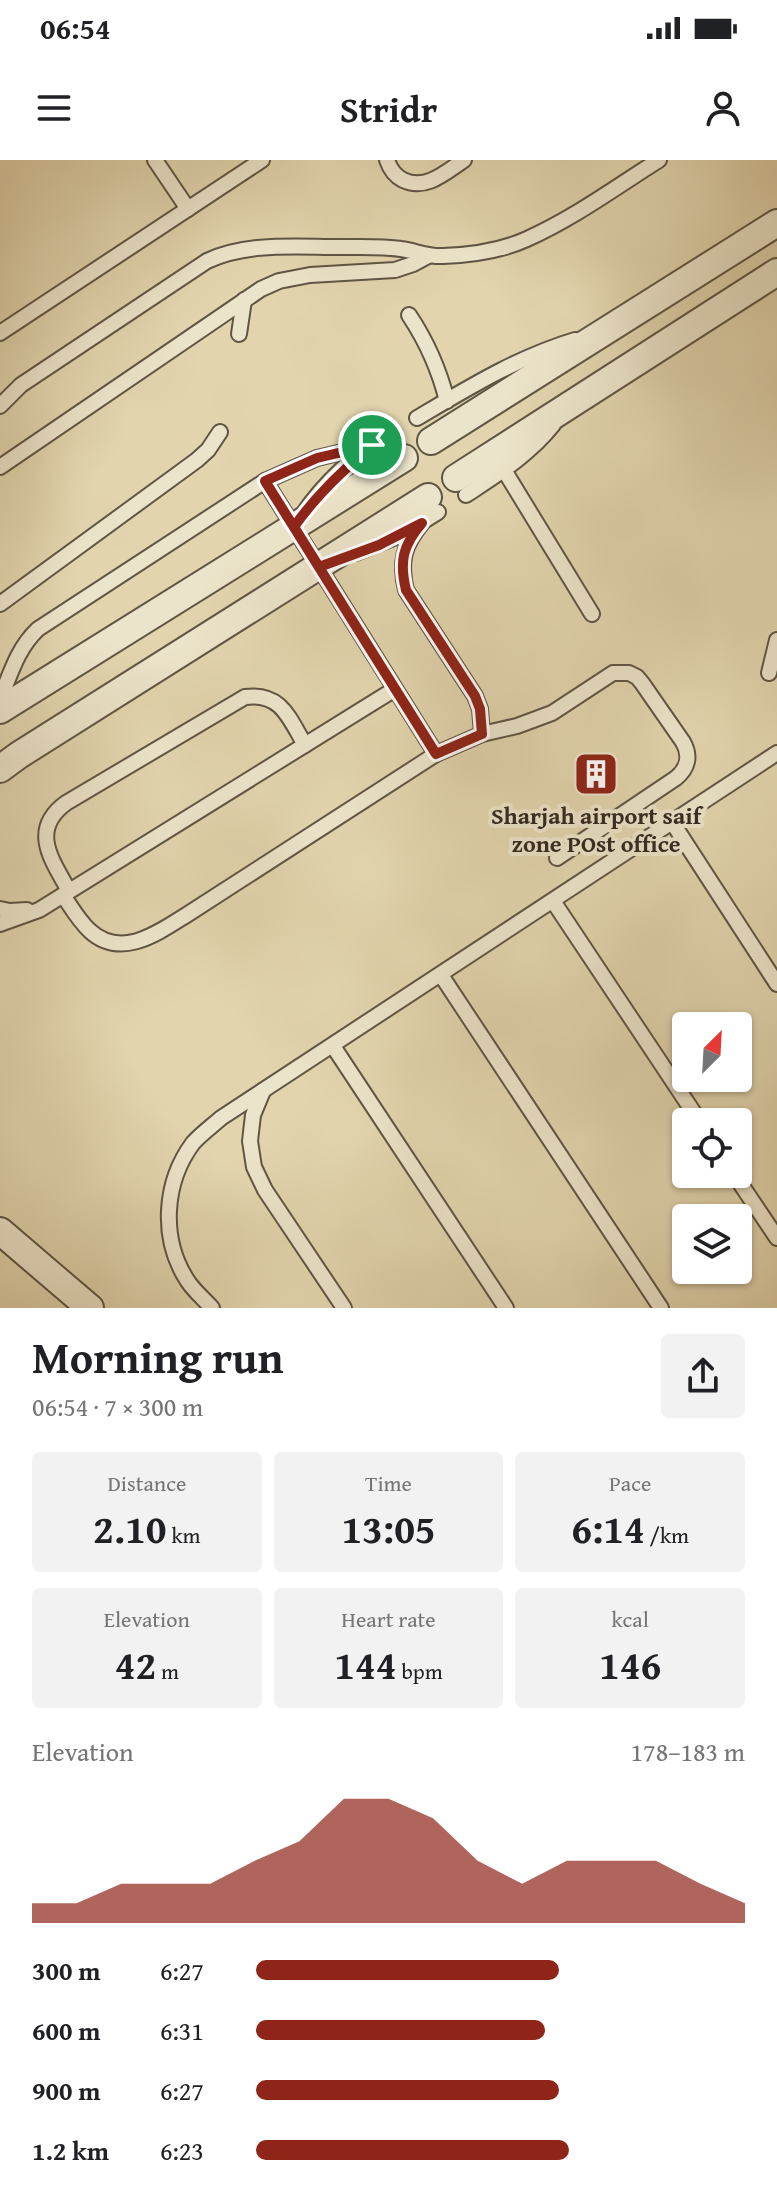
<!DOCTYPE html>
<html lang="en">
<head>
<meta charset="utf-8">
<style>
	body { margin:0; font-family:"Gentium Book Plus",serif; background:#f2f2f2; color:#202124; height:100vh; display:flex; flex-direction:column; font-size:30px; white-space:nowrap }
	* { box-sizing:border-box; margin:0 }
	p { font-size:26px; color:#757577 }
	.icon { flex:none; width:44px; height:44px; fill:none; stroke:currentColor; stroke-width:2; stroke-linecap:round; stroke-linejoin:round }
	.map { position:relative; height:1148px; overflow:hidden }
	.details { display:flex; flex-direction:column; background:#fff; flex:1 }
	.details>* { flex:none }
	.needle { width:52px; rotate:24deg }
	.buttons { position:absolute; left:672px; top:852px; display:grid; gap:16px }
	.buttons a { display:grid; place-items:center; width:80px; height:80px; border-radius:8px; background:#fff; box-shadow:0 2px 6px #0004; font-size:40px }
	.pin { position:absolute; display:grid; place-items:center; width:68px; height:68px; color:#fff; margin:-34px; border:4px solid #fff; border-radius:50%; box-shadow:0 2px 8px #0007 }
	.round { display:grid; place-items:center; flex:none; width:84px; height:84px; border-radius:8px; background:#f2f2f2 }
	.overview { display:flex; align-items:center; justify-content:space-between; height:136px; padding:0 32px }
	h1 { font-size:44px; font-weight:600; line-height:60px }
	.figures { display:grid; grid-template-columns:repeat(3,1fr); gap:12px; height:136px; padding:8px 32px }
	.figures div { display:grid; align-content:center; border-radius:8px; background:#f2f2f2; text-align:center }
	.figures b { font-size:40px; font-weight:600 }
	.figures small { font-size:22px; font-weight:400 }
	.figures p { font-size:22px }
	.chart { height:224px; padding:16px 32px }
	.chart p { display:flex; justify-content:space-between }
	.chart svg { width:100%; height:144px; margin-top:8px; fill:#8f2418; opacity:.7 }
	ul { padding:0 32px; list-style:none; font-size:26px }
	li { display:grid; grid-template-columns:128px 96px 1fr; align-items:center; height:60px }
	li i { height:20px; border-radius:10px; background:#8f2418 }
	.status { display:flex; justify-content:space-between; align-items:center; height:56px; padding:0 40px; background:#fff; direction:ltr }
	.status svg { height:22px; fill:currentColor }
	header { display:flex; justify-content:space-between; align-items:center; height:104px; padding:0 32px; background:#fff; font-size:36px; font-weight:600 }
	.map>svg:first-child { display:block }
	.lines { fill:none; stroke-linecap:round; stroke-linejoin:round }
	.lane-casing { stroke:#5f5544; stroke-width:18 }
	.street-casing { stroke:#5f5544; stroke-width:30 }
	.lane { stroke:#ece4ca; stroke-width:14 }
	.street { stroke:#ece4ca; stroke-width:26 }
	.route-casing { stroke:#fff; stroke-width:16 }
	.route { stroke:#8f2418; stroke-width:10 }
	.labels { text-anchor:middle; stroke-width:8; stroke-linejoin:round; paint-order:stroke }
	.poi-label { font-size:24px; font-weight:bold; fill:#332a21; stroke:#ece4ca }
</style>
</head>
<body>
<div class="status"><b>06:54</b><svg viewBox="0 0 49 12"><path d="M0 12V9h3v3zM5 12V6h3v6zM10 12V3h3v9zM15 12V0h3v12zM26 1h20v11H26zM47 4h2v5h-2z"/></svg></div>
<header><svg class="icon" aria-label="menu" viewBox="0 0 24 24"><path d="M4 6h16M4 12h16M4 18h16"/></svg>Stridr<svg class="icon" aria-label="person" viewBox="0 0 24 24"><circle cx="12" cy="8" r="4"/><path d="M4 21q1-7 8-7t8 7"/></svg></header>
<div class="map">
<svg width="777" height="1148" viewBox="0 0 777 1148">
	<rect width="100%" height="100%" fill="#e2d5ae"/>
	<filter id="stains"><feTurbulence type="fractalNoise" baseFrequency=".0025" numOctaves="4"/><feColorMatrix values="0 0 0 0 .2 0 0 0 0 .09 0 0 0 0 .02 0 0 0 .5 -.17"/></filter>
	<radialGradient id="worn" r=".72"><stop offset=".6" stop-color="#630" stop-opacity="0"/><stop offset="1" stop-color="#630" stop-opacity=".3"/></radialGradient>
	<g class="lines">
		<g class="lane-casing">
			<g id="lane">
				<polyline points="155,0 188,49"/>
				<path d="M387 0C390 9 395 16 403 20 426 31 446 12 464 0"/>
				<path d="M409 155C427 182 439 209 447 241"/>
				<polyline points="0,173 262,0"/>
				<polyline points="239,174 244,140"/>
				<path d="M0 246 21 225 207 101C247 82 296 87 340 87 360 87 382 86 401 89 416 91 428 97 443 96 471 95 503 90 527 79 574 58 616 27 659 0"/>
				<path d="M417 258C468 228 518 197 575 180"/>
				<polyline points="0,307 261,129 279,121 310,115 395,110 413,104 428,96"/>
				<polyline points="504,310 592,454"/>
				<polyline points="265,321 436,594"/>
				<path d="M466 335C498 314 529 295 553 265"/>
				<path d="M303 354C325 322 356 294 389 274"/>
				<path d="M422 363C404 385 399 401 406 430L475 536 480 549 482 574"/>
				<polyline points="356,393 401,375 438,352"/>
				<polyline points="0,444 197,300 208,290 220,272"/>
				<polyline points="769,513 777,480"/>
				<path d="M0 539C11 513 17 489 38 469L265 321 317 298 372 285"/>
				<polyline points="672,662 777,824"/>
				<path d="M69 731C52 700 29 670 66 643L245 537C281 532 289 558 305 585"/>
				<path d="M63 735C71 747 79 761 90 771 122 800 159 772 188 754L436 594 482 574 517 566 552 553 613 513H629L637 517 642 523 683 582C691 596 688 608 676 618L557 698"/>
				<polyline points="553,741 700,962"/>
				<polyline points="0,749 10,751 27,750"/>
				<polyline points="0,764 39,750 395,529"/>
				<polyline points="441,815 661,1148"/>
				<polyline points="333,886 506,1148"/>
				<polyline points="263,931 253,955 250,981 254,1007 265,1030 344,1148"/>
				<polyline points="734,1014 777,1078"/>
				<path d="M212 1148C204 1139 193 1130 187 1120 160 1078 164 1022 193 983 201 974 212 966 221 958L777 593"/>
			</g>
		</g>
		<g class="street-casing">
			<g id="street">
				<polyline points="431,281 777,63"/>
				<polyline points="456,318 777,112"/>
				<polyline points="0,550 404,298"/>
				<polyline points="0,609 19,595 428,337"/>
				<polyline points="0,1071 90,1148"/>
			</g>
		</g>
		<use href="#lane" class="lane"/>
		<use href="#street" class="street"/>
	</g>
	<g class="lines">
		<g class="route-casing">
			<path id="route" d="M372 285 317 298 265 321C322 413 379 503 436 594L482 574 480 549 475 536 406 430C399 401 403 385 422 363L379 385 319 407 294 367C317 334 342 312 372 285"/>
		</g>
		<use href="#route" class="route"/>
	</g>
	<defs>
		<g id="building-square" transform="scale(2.3)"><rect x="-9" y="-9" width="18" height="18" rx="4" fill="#8f2418" stroke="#ece4ca"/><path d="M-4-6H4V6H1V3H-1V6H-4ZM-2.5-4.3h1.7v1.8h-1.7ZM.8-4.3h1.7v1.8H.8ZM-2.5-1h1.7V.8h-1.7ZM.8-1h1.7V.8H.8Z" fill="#fff"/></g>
	</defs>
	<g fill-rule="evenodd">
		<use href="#building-square" x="596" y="614"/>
	</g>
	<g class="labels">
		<g class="poi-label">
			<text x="596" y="664">Sharjah airport saif<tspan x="596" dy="28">zone POst office</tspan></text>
		</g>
	</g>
	<rect width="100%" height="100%" filter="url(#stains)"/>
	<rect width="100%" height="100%" fill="url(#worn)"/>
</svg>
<div class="buttons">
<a><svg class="needle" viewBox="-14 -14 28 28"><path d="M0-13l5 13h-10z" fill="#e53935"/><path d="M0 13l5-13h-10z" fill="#757577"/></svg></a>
<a><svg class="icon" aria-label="locate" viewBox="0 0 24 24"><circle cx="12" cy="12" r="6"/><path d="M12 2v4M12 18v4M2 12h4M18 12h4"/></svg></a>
<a><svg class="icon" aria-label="layers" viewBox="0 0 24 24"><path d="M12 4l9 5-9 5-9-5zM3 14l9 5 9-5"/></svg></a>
</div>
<div class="pin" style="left:372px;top:285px;background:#1e9e55"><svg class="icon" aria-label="arrive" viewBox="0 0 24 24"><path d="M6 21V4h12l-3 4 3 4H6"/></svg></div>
</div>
<section class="details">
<div class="overview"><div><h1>Morning run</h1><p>06:54 · 7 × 300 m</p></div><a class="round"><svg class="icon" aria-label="share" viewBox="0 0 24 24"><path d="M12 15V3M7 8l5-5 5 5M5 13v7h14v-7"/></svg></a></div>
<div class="figures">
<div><p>Distance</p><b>2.10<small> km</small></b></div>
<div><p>Time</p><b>13:05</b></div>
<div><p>Pace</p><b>6:14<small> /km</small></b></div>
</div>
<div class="figures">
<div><p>Elevation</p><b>42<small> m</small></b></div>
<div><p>Heart rate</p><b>144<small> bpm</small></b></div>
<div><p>kcal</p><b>146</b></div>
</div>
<div class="chart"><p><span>Elevation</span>178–183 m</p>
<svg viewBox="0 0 160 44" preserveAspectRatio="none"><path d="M0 44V38L10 38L20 32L30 32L40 32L50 25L60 19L70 6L80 6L90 12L100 25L110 32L120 25L130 25L140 25L150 32L160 38V44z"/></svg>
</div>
<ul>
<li><b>300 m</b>6:27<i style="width:62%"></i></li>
<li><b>600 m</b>6:31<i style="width:59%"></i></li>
<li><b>900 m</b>6:27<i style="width:62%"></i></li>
<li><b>1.2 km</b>6:23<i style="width:64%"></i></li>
</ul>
</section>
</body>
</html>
